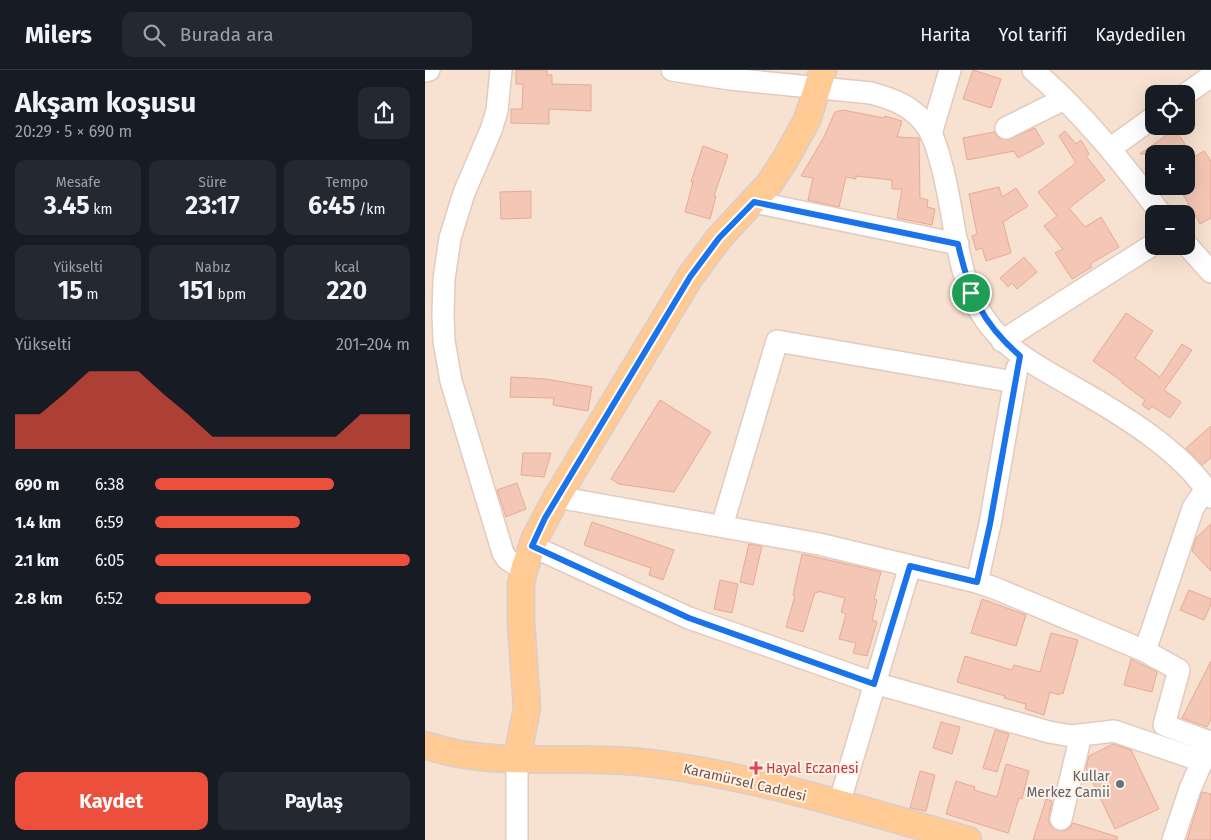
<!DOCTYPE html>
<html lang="tr">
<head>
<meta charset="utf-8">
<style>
	body { margin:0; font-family:"Fira Sans",sans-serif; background:#242831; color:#f1f3f6; height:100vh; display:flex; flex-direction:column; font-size:19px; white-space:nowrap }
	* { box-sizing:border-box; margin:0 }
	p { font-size:16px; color:#9ea1a6 }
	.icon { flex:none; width:28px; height:28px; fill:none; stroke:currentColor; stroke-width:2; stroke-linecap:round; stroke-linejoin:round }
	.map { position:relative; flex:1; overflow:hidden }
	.drawer { display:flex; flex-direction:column; background:#171b24; width:425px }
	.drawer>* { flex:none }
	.controls { position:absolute; left:720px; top:15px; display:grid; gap:10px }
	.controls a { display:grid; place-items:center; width:50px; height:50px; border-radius:10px; background:#171b24; box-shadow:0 5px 20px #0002; font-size:25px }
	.pin { position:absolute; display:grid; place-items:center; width:42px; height:42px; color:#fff; margin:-21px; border:2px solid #fff; border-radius:50%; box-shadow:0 1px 5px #0007 }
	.round { display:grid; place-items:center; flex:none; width:52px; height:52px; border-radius:10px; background:#242831 }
	.head { display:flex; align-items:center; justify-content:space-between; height:85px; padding:0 15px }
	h1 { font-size:28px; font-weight:700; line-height:38px }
	.figures { display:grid; grid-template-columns:repeat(3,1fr); gap:8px; height:85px; padding:5px 15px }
	.figures div { display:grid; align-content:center; border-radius:10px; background:#242831; text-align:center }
	.figures b { font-size:25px; font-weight:700 }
	.figures small { font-size:14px; font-weight:400 }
	.figures p { font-size:14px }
	.chart { height:140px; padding:10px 15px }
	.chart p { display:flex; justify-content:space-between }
	.chart svg { width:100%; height:90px; margin-top:5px; fill:#ed4f3d; opacity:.7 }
	.primary-button { display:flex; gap:10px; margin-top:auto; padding:10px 15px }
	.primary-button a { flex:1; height:58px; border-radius:10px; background:#ed4f3d; color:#fff; font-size:20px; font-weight:700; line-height:58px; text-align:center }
	.primary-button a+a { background:#242831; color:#f1f3f6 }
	ul { padding:0 15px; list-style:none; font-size:16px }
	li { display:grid; grid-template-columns:80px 60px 1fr; align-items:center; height:38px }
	li i { height:12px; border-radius:6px; background:#ed4f3d }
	header { display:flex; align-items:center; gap:30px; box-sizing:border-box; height:70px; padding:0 25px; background:#171b24; border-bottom:1px solid #363941 }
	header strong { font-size:24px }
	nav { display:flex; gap:28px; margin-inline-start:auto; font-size:18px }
	.search { width:350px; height:45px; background:#242831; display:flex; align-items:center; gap:12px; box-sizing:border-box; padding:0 18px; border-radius:10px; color:#9ea1a6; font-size:19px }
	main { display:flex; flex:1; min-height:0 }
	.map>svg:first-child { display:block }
	.residential { fill:#f7e1d0; fill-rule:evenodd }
	.building { fill:#f4c6b5; stroke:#e7aa95 }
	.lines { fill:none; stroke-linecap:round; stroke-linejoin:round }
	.minor-casing { stroke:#e3cabe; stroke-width:24 }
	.major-casing { stroke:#d8cecb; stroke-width:29 }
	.minor { stroke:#fff; stroke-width:21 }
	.major { stroke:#ffca94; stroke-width:26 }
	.route-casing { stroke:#fff; stroke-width:10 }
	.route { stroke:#1a73e8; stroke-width:6 }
	.health-dot { fill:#e0444e; stroke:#fff2e6; stroke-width:2 }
	.worship-dot { fill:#6b7280; stroke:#fff2e6; stroke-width:2 }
	.labels { text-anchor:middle; stroke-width:4; stroke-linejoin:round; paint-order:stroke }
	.health-label { font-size:14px; fill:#be3a42; stroke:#fff2e6; text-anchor:start }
	.worship-label { font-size:14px; fill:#5b616d; stroke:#fff2e6; text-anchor:end }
	.street-label { font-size:14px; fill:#745146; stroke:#fff2e6 }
</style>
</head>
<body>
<header>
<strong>Milers</strong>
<div class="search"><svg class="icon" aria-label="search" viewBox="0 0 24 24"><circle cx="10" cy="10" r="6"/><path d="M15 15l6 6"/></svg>Burada ara</div>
<nav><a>Harita</a><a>Yol tarifi</a><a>Kaydedilen</a></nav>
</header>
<main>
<section class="drawer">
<div class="head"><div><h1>Akşam koşusu</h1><p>20:29 · 5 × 690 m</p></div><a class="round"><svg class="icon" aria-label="share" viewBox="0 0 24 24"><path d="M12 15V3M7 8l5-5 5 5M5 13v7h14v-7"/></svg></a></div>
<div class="figures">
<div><p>Mesafe</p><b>3.45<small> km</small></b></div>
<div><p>Süre</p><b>23:17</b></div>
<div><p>Tempo</p><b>6:45<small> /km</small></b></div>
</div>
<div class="figures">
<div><p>Yükselti</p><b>15<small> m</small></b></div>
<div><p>Nabız</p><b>151<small> bpm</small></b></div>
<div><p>kcal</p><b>220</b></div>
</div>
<div class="chart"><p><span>Yükselti</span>201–204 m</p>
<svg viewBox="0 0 160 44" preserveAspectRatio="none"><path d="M0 44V27L10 27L20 17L30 6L40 6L50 6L60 17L70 27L80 38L90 38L100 38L110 38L120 38L130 38L140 27L150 27L160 27V44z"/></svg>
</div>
<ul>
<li><b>690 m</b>6:38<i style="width:70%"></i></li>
<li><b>1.4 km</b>6:59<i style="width:57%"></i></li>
<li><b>2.1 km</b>6:05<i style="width:100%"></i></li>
<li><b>2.8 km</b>6:52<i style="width:61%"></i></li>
</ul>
<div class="primary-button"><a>Kaydet</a><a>Paylaş</a></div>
</section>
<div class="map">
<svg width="786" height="770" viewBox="0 0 786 770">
	<rect width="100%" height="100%" fill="#fdeedf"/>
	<path class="residential" d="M0 0H786V770H0ZM729 24H761V56H729ZM729 84H761V116H729ZM729 144H761V176H729Z"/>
	<g class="building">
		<polygon points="91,0 122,0 122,5 127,5 127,14 166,15 166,41 124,39 124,54 86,53 86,39 97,39 98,14 91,14"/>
		<polygon points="548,0 576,9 566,38 538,29"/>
		<polygon points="418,40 459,48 460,46 477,51 472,67 494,68 495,128 503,130 502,137 510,139 507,155 472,148 477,119 467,119 467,110 431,106 431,109 421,107 414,137 383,130 388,108 376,106 399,67 410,42"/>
		<polygon points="610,58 619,74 593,88 589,81 542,90 538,68 569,62 574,68 581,70"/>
		<polygon points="750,59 760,74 746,84 715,84"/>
		<polygon points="640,61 651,74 656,70 664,84 661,86 680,110 644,138 660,157 676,147 694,177 665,194 667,197 647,209 630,183 638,179 619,156 632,146 613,122 651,93 634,66"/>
		<polygon points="278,76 303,85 289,126 291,126 285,149 260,142 268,112 266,112"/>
		<polygon points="761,76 769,87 779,81 786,91 786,148 775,154 753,116 761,116"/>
		<polygon points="574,117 577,127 591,118 603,136 578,152 586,183 561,191 557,178 551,180 547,166 552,164 544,124"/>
		<polygon points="106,121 106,148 76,149 75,122"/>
		<polygon points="599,187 612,202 592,219 587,213 583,217 575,208"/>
		<polygon points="701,243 728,261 710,288 735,307 757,274 767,280 739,320 756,332 745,348 727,336 724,340 717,335 720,330 697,313 698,312 668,291"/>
		<polygon points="86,307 121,309 167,317 163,341 128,335 129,328 85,327"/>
		<polygon points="235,330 286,362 249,422 194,414 186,409"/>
		<polygon points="786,356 786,388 777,395 761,378"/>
		<polygon points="98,383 126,383 119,407 96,405"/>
		<polygon points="92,413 101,439 81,447 72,420"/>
		<polygon points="167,452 249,480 238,510 224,505 226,498 159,475"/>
		<polygon points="786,454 786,501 767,481 771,468"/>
		<polygon points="324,474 337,476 328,515 315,512"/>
		<polygon points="377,484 456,502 449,529 452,530 447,550 452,552 442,586 428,583 431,573 414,569 421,544 416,542 420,528 393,521 393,523 390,522 378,562 361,557 370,526 368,525"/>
		<polygon points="295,510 313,514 307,543 289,539"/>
		<polygon points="764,520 786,529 786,534 779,550 755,540"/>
		<polygon points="557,529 601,545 591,576 546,563"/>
		<polygon points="626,563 653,570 638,624 635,623 634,625 625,622 619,645 600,639 601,634 579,628 580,626 532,612 540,586 587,600 589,595 615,602"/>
		<polygon points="706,589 732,602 727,622 699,615"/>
		<polygon points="786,591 786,649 782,657 757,648"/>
		<polygon points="516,652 535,657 527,684 508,678"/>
		<polygon points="570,660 584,664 572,702 558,698"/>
		<polygon points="688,674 706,680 734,739 690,759 661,698 664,686"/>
		<polygon points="581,694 604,701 597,729 594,728 583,763 521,744 531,711 550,717 549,720 572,727"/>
		<polygon points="495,701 510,705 501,741 485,738"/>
		<polygon points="777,722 786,724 786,770 762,770"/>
		<polygon points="621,729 627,731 624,747 624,753 628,758 639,761 645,758 648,753 693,767 692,770 608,770"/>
	</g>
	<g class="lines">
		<g class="minor-casing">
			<g id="minor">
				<polyline points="76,0 72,41 66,60 39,123 25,168 19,209 18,244 19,271 26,311 78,483 82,489 99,500"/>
				<path d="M247 0 305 9 446 23C464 28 483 34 496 49 507 60 512 78 516 93 531 144 529 208 562 252 584 282 614 297 645 315 691 341 759 381 786 427"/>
				<path d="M608 0C657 42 697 92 736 144"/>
				<polyline points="0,1 4,0"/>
				<polyline points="761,24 786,6"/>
				<polyline points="581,58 639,29"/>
				<polyline points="506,64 525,0"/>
				<polyline points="686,78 729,47"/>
				<polyline points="329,132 533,174"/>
				<polyline points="761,174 786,202"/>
				<polyline points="577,271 729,174"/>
				<polyline points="132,427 394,474 552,512 572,519 720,581 754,600 739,655 785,672"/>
				<polyline points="297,456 352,271 589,312"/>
				<polyline points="107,476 264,548 449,613 624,662 647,666 689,661 777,691"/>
				<polyline points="552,512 565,454 592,298"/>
				<polyline points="720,581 768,438 781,419"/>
				<polyline points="414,734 485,496"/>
				<polyline points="636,749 656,665"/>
				<polyline points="92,770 92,688"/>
				<polyline points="748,770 765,719 783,678"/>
			</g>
		</g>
		<g class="major-casing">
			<g id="major">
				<path d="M0 675C69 699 144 684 215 692 326 704 436 740 543 770"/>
				<polyline points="92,688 102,638 96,553 96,514 99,500 110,468 132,427 265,207 294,168 344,114 361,88 382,50 398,0"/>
			</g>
		</g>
		<use href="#minor" class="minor"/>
		<use href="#major" class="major"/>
	</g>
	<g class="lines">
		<g class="route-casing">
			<path id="route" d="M329 132 533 174C544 223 556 252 595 286L565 454 552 512 485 496 449 614 264 548 107 476 120 448 265 207 294 168Z"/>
		</g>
		<use href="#route" class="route"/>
	</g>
	<path class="health-dot" d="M328.5 690.5h5v5h5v5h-5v5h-5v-5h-5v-5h5z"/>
	<circle class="worship-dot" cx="695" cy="714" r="5"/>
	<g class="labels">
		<g class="health-label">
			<text x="341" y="703">Hayal Eczanesi</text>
		</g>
		<g class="worship-label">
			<text x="685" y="711">Kullar<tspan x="685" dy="16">Merkez Camii</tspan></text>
		</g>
		<g class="street-label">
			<text transform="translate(320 712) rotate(13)" y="5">Karamürsel Caddesi</text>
		</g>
	</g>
</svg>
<div class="controls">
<a><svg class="icon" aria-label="locate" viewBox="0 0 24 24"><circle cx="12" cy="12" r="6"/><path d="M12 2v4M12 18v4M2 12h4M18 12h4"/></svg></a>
<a>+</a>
<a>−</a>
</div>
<div class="pin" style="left:546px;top:223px;background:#1e9e55"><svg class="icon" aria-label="arrive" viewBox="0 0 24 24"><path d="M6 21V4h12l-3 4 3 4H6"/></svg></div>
</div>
</main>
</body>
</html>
